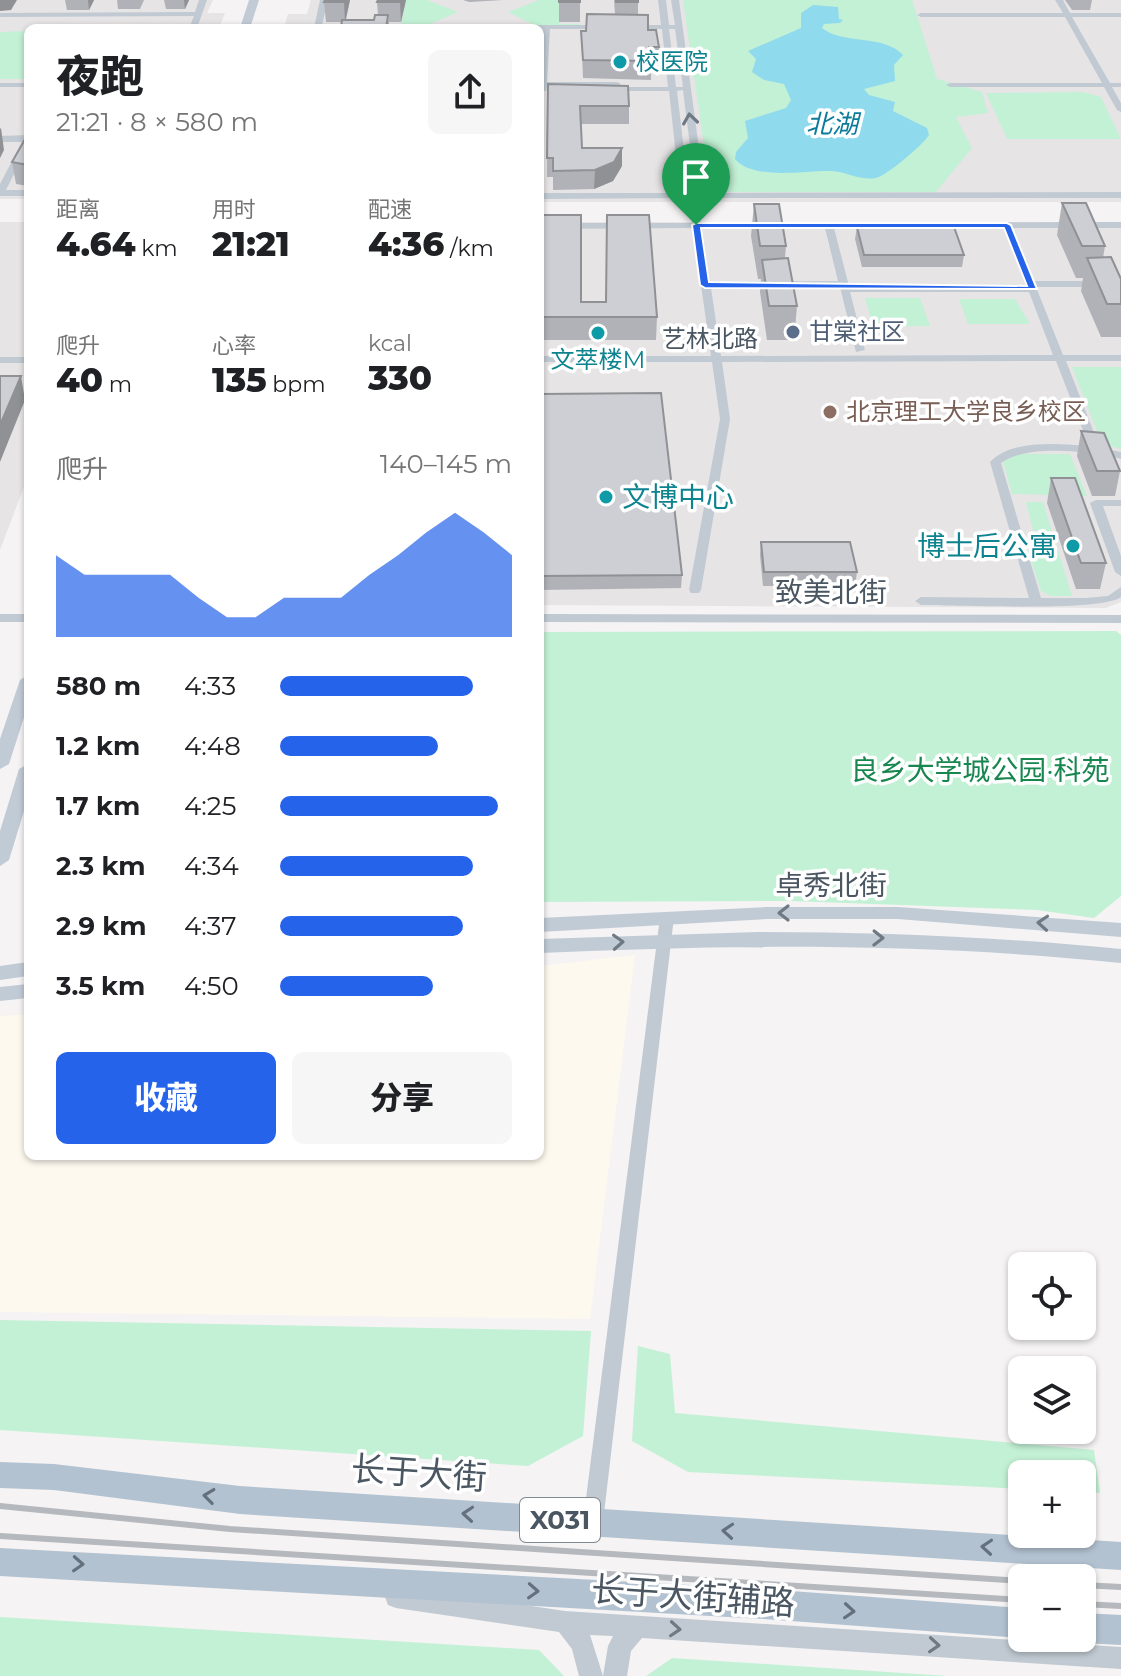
<!DOCTYPE html>
<html lang="zh">
<head>
<meta charset="utf-8">
<style>
	body { margin:0; font-family:Montserrat,"Noto Sans SC",sans-serif; background:#f6f6f6; color:#202124; height:100vh; display:flex; flex-direction:column; font-size:30px; white-space:nowrap }
	* { box-sizing:border-box; margin:0 }
	p { font-size:26px; color:#757577 }
	.icon { flex:none; width:44px; height:44px; fill:none; stroke:currentColor; stroke-width:2; stroke-linecap:round; stroke-linejoin:round }
	.map { position:relative; flex:1; overflow:hidden }
	.sheet { position:absolute; left:24px; top:24px; width:520px; height:1136px; display:flex; flex-direction:column; background:#fff; border-radius:12px; box-shadow:0 2px 6px #0004 }
	.sheet>* { flex:none }
	.tools { position:absolute; left:1008px; top:1252px; display:grid; gap:16px }
	.tools a { display:grid; place-items:center; width:88px; height:88px; border-radius:12px; background:#fff; box-shadow:0 2px 6px #0004; font-size:40px }
	.pin { position:absolute; display:grid; place-items:center; width:68px; height:68px; color:#fff; margin:-82px -34px; border-radius:50% 50% 50% 0; rotate:-45deg; box-shadow:0 0 8px #0007 }
	.pin .icon { rotate:45deg }
	.round { display:grid; place-items:center; flex:none; width:84px; height:84px; border-radius:12px; background:#f6f6f6 }
	.headline { display:flex; align-items:center; justify-content:space-between; height:136px; padding:0 32px }
	h1 { font-size:44px; font-weight:800; line-height:60px }
	.figures { display:grid; grid-template-columns:repeat(3,1fr); gap:12px; height:136px; padding:8px 32px }
	.figures div { display:grid; align-content:center }
	.figures b { font-size:34px; font-weight:800 }
	.figures small { font-size:22px; font-weight:400 }
	.figures p { font-size:22px }
	.chart { height:224px; padding:16px 32px }
	.chart p { display:flex; justify-content:space-between }
	.chart svg { width:100%; height:144px; margin-top:8px; fill:#2563eb; opacity:.7 }
	.cta { display:flex; gap:16px; margin-top:auto; padding:16px 32px }
	.cta a { flex:1; height:92px; border-radius:12px; background:#2563eb; color:#fff; font-size:32px; font-weight:800; line-height:92px; text-align:center }
	.cta a+a { background:#f6f6f6; color:#202124 }
	ul { padding:0 32px; list-style:none; font-size:26px }
	li { display:grid; grid-template-columns:128px 96px 1fr; align-items:center; height:60px }
	li i { height:20px; border-radius:10px; background:#2563eb }
	.map>svg:first-child { display:block }
	.commercial { fill:#fdf9ef }
	.education { fill:#e6e4e5 }
	.green { fill:#c3f1d5 }
	.water { fill:#90daee }
	.lines { fill:none; stroke-linecap:round; stroke-linejoin:round }
	.minor { fill:#c1cad2; fill-rule:evenodd }
	.tertiary { fill:#c1cad2; fill-rule:evenodd }
	.secondary { fill:#c1cbd6; fill-rule:evenodd }
	.primary { fill:#b3c2d1; fill-rule:evenodd }
	.rail { stroke:#b5b8bd; stroke-width:6 }
	.wall { fill:#b0b2b7 }
	.shaded-wall { fill:#909195 }
	.building { fill:#cdcfd5; stroke:#909195; stroke-width:2 }
	.oneway { stroke:#6e7983 }
	.oneway2 { stroke:#6e7984 }
	.oneway3 { stroke:#64717d }
	.route { fill:#2563eb; stroke:#fff; stroke-width:2; fill-rule:evenodd }
	.culture-dot { fill:#0f9aa8; stroke:#fff; stroke-width:3 }
	.service-dot { fill:#5c6f8a; stroke:#fff; stroke-width:3 }
	.education-dot { fill:#8d6e63; stroke:#fff; stroke-width:3 }
	.labels { text-anchor:middle; stroke-width:7; stroke-linejoin:round; paint-order:stroke }
	.far-culture-label { font-size:24px; fill:#0d838f; stroke:#fff; text-anchor:start }
	.far-service-label { font-size:24px; fill:#4e5e75; stroke:#fff; text-anchor:start }
	.far-street-label { font-size:24px; fill:#4a5661; stroke:#fff }
	.far-education-label { font-size:24px; fill:#785e54; stroke:#fff; text-anchor:start }
	.far-water-label { font-size:26px; font-style:italic; fill:#0c7c9b; stroke:#fff }
	.shield { fill:#fff; stroke:#808990; stroke-width:2 }
	.shield-label { font-size:26px; font-weight:bold; fill:#4a5661 }
	.culture-label { font-size:28px; fill:#0d838f; stroke:#fff; text-anchor:start }
	.street-label { font-size:28px; fill:#4a5661; stroke:#fff }
	.park-label { font-size:28px; fill:#17864f; stroke:#fff }
	.near-street-label { font-size:34px; fill:#4a5661; stroke:#fff }
</style>
</head>
<body>
<div class="map">
<svg width="1121" height="1676" viewBox="0 0 1121 1676">
	<rect width="100%" height="100%" fill="#f5f3f3"/>
	<polygon class="commercial" points="635,955 590,1319 0,1312 0,1016 28,1014 28,1156 540,1156 540,966"/>
	<g class="education">
		<polygon points="0,0 213,0 207,13 225,13 219,28 28,28 28,199 0,199"/>
		<polygon points="311,0 1121,0 1121,202 540,202 540,28 284,28 288,14 307,14"/>
		<polygon points="0,222 28,222 28,476 0,550"/>
		<polygon points="540,222 1121,222 1121,602 1106,608 540,605"/>
	</g>
	<g class="green">
		<polygon points="406,0 427,0 458,12 423,27 378,25 401,25"/>
		<polygon points="539,0 559,0 559,24 580,24 580,27 538,27 508,12"/>
		<polygon points="683,0 912,0 937,79 982,92 988,113 956,117 972,148 936,192 723,192 710,187"/>
		<polygon points="28,31 28,79 0,79 0,32"/>
		<polygon points="1083,92 1101,97 1121,139 1007,139 986,93"/>
		<polygon points="865,298 920,298 930,326 873,327"/>
		<polygon points="959,299 1015,299 1030,324 968,324"/>
		<polygon points="1072,367 1121,367 1121,449 1102,444"/>
		<polygon points="1020,454 1070,454 1087,496 1012,494 1003,461"/>
		<polygon points="1026,502 1043,502 1072,596 1051,596 1041,591 1028,551 1038,550"/>
		<polygon points="1116,631 1121,635 1121,896 1094,918 1037,910 791,901 540,902 540,632"/>
		<polygon points="0,1320 591,1331 583,1436 528,1466 0,1430"/>
		<polygon points="638,1346 670,1354 675,1413 1094,1450 1100,1493 1082,1492 1082,1474 1022,1474 1022,1489 688,1472 632,1441"/>
		<polygon points="0,1617 539,1650 564,1676 0,1676"/>
		<polygon points="672,1658 948,1676 646,1676"/>
	</g>
	<path class="water" d="M813 5 838 7 839 19 843 20 840 23 824 24 822 28C843 45 884 34 903 55L894 65 895 81 864 89 869 95 895 102 893 111 927 128 929 135C923 145 886 176 876 178 861 181 847 172 832 171 807 170 753 181 735 159L736 152 748 138 745 121 786 108 791 100 784 84 764 80 752 72 756 59 748 51 801 28V13Z"/>
	<g class="lines">
		<g class="minor">
			<polygon points="199,0 207,0 197,28 189,28 194,16 0,17 0,13 195,12"/>
			<polygon points="320,0 328,0 322,25 609,25 609,29 550,29 547,82 617,82 621,84 617,86 547,86 546,91 540,91 542,29 540,28 314,28"/>
			<path d="M658 0H666L669 25H675L671 0H679L705 193 1121 192V198H698L701 223 1121 222V228H1013L1034 281H1100L1105 284 1100 287H1036L1063 355H1121V361H1066L1100 448 1121 452V459C1092 451 1026 444 1001 463L1041 598H1086L1108 596 1121 587V597C1102 612 954 605 921 605L915 601 921 597 1029 598 990 462C1012 439 1059 444 1089 446L1056 361 722 362 730 419 701 590 699 593H691L689 590 720 419 712 362H540V356H711L693 228 540 229V223H692L689 198 540 199V193H680L669 91H608L604 89 608 87H668L662 29H630L626 27 630 25H661ZM669 29H675L683 87H676ZM683 90 696 193H689L677 91ZM702 228H825L838 281 710 282ZM834 228H1004L1026 286H849ZM840 287 856 352 865 350 850 292H1029L1053 355 721 356 711 288Z"/>
			<polygon points="1055,0 1063,0 1070,13 1121,13 1121,17 1072,17 1110,83 1121,83 1121,87 1112,87 1121,103 1121,112 1117,110 1104,87 950,87 946,85 950,83 1102,83 1065,17 921,17 917,15 921,13 1063,13"/>
			<rect x="0" y="83" width="28" height="4"/>
			<polygon points="28,135 28,146 6,190 28,190 28,196 0,196 0,184 22,142 0,142 0,136"/>
			<rect x="0" y="357" width="28" height="6"/>
			<polygon points="1096,500 1121,500 1121,506 1103,506 1121,556 1121,576 1115,572 1090,503"/>
			<polygon points="667,912 674,917 603,1522 600,1528 593,1531 586,1528 583,1522 660,917"/>
		</g>
		<g class="tertiary">
			<rect x="0" y="614" width="28" height="8"/>
			<polygon points="540,614 1121,615 1121,623 540,622"/>
			<polygon points="396,1586 565,1611 1121,1647 1121,1669 642,1638 631,1651 627,1676 603,1676 608,1646 613,1636 590,1635 603,1676 579,1676 572,1649 559,1632 396,1608 388,1605 385,1597 388,1589"/>
		</g>
		<g class="secondary">
			<polygon points="249,0 259,0 250,28 240,28"/>
			<polygon points="28,675 28,705 9,764 0,769 0,739 20,680"/>
			<polygon points="28,764 28,798 9,860 0,866 0,831 19,769"/>
			<polygon points="767,907 898,907 1121,923 1121,937 898,919 767,919 540,932 540,918"/>
			<path d="M758 932C880 932 1000 937 1121 949V963C927 943 734 944 540 953V939Z"/>
			<polygon points="28,962 28,976 0,980 0,966"/>
			<polygon points="28,984 28,998 0,1001 0,987"/>
		</g>
		<g class="primary">
			<polygon points="0,1462 54,1464 240,1486 1121,1542 1121,1570 240,1514 54,1490 0,1488"/>
			<polygon points="0,1548 764,1589 1022,1608 1022,1638 764,1619 0,1576"/>
			<polygon points="1082,1613 1121,1615 1121,1645 1082,1643 1071,1639 1082,1638"/>
		</g>
		<g class="rail">
			<polyline points="0,1506 230,1529 1022,1581"/>
			<polyline points="0,1536 1022,1600"/>
			<polyline points="1082,1585 1121,1587"/>
			<polyline points="1082,1604 1121,1606"/>
		</g>
	</g>
	<g class="wall">
		<polygon points="65,0 94,0 89,10 67,10"/>
		<polygon points="117,0 144,0 140,9 118,9"/>
		<polygon points="164,0 189,0 185,9 166,9"/>
		<polygon points="350,0 346,20 374,20 378,15 377,2 406,0 401,22 389,22 389,28 342,22 326,22 324,2"/>
		<polygon points="463,0 503,0 469,2"/>
		<rect x="559" y="0" width="21" height="22"/>
		<polygon points="614,0 638,0 638,14 659,47 658,65 651,65 651,80 583,78 581,31 586,31 615,14"/>
		<polygon points="1065,0 1092,0 1090,10 1072,10"/>
		<polygon points="548,84 629,106 629,124 581,124 582,148 622,148 622,166 613,181 594,189 553,190 553,177 547,177"/>
		<polygon points="28,134 28,186 16,184 12,162"/>
		<polygon points="1062,203 1105,246 1103,258 1121,279 1121,337 1101,337 1081,291 1083,278 1076,278 1057,235"/>
		<polygon points="754,204 786,246 785,258 797,306 794,340 767,340 760,292 761,279 758,279 751,236"/>
		<polygon points="540,215 581,302 657,317 656,340 540,340"/>
		<polygon points="857,227 964,255 962,267 862,267 855,239"/>
		<polygon points="540,394 682,575 681,588 540,590"/>
		<polygon points="1081,431 1120,471 1115,496 1092,496 1077,456"/>
		<polygon points="1051,478 1106,563 1100,589 1076,589 1047,503"/>
		<polygon points="761,542 857,572 855,586 763,586 760,555"/>
	</g>
	<g class="shaded-wall">
		<polygon points="0,0 17,0 11,10 0,11"/>
		<polygon points="88,0 94,0 89,10"/>
		<polygon points="184,0 189,0 185,9"/>
		<polygon points="344,0 350,0 345,22 344,2"/>
		<polygon points="401,0 406,0 401,22 400,2"/>
		<polygon points="1,128 4,150 0,158 0,129"/>
		<polygon points="622,148 622,166 613,181 594,189 595,170"/>
		<polygon points="21,376 25,400 0,462 0,425"/>
	</g>
	<g class="building">
		<polygon points="325,0 344,0 344,2 324,2"/>
		<polygon points="378,0 401,0 400,2 377,2"/>
		<rect x="559" y="0" width="21" height="2"/>
		<rect x="616" y="0" width="22" height="2"/>
		<polygon points="587,14 648,15 648,30 656,30 659,47 649,47 651,61 583,60 581,31 586,31"/>
		<polygon points="375,15 388,15 386,28 341,28 342,20 374,20"/>
		<polygon points="548,84 628,86 629,106 580,106 582,148 622,148 614,162 595,170 553,171 553,158 547,158"/>
		<polygon points="28,134 28,165 12,162"/>
		<polygon points="1062,203 1086,203 1105,246 1082,246"/>
		<polygon points="754,204 779,204 786,246 760,246"/>
		<polygon points="540,215 581,215 581,302 606,302 607,215 649,215 657,317 540,317"/>
		<polygon points="857,227 954,227 964,255 864,255"/>
		<polygon points="1111,257 1121,279 1121,304 1107,304 1087,258"/>
		<polygon points="788,258 797,306 769,306 762,260"/>
		<polygon points="0,376 21,376 0,425"/>
		<polygon points="661,393 682,575 540,576 540,394"/>
		<polygon points="1081,431 1104,433 1120,471 1097,471"/>
		<polygon points="1051,478 1075,478 1106,563 1081,563"/>
		<polygon points="761,542 850,542 857,572 764,572"/>
	</g>
	<defs><path id="oneway-chevron" d="M-2-3.5L2.5 0L-2 3.5" fill="none" stroke-width="1.6" stroke-linecap="round" stroke-linejoin="round" transform="scale(2)"/></defs>
	<g class="oneway">
		<use href="#oneway-chevron" transform="translate(690 119) rotate(-98)"/>
		<use href="#oneway-chevron" transform="translate(675 1629) rotate(4)"/>
		<use href="#oneway-chevron" transform="translate(934 1645) rotate(4)"/>
	</g>
	<g class="oneway2">
		<use href="#oneway-chevron" transform="translate(784 913) rotate(180)"/>
		<use href="#oneway-chevron" transform="translate(1043 923) rotate(-176)"/>
		<use href="#oneway-chevron" transform="translate(878 938) rotate(1)"/>
		<use href="#oneway-chevron" transform="translate(618 942) rotate(-3)"/>
	</g>
	<g class="oneway3">
		<use href="#oneway-chevron" transform="translate(209 1496) rotate(-173)"/>
		<use href="#oneway-chevron" transform="translate(468 1514) rotate(-176)"/>
		<use href="#oneway-chevron" transform="translate(728 1531) rotate(-176)"/>
		<use href="#oneway-chevron" transform="translate(987 1547) rotate(-176)"/>
		<use href="#oneway-chevron" transform="translate(78 1564) rotate(3)"/>
		<use href="#oneway-chevron" transform="translate(533 1591) rotate(3)"/>
		<use href="#oneway-chevron" transform="translate(849 1611) rotate(4)"/>
	</g>
	<path class="route" d="M696 223H1007L1011 225 1037 289 705 288 700 285 692 225ZM701 228H1004L1027 286 709 282Z"/>
	<g class="culture-dot">
		<circle cx="620" cy="62" r="8"/>
		<circle cx="598" cy="333" r="8"/>
		<circle cx="606" cy="497" r="8"/>
		<circle cx="1073" cy="546" r="8"/>
	</g>
	<circle class="service-dot" cx="793" cy="332" r="8"/>
	<circle class="education-dot" cx="830" cy="412" r="8"/>
	<g class="labels">
		<g class="far-culture-label">
			<text x="636" y="70">校医院</text>
			<text x="598" y="368" text-anchor="middle">文萃楼M</text>
		</g>
		<g class="far-service-label">
			<text x="809" y="340">甘棠社区</text>
		</g>
		<g class="far-street-label">
			<text x="710" y="347">艺林北路</text>
		</g>
		<g class="far-education-label">
			<text x="846" y="420">北京理工大学良乡校区</text>
		</g>
		<g class="far-water-label">
			<text x="832" y="133">北湖</text>
		</g>
		<rect class="shield" x="520" y="1498" width="80" height="44" rx="6"/>
		<g class="shield-label">
			<text x="560" y="1529">X031</text>
		</g>
		<g class="culture-label">
			<text x="622" y="507">文博中心</text>
			<text x="1057" y="556" text-anchor="end">博士后公寓</text>
		</g>
		<g class="street-label">
			<text x="831" y="602">致美北街</text>
			<text x="831" y="895">卓秀北街</text>
		</g>
		<g class="park-label">
			<text x="980" y="780">良乡大学城公园·科苑</text>
		</g>
		<g class="near-street-label">
			<text transform="translate(419 1473) rotate(4)" y="12">长于大街</text>
			<text transform="translate(693 1596) rotate(4)" y="12">长于大街辅路</text>
		</g>
	</g>
</svg>
<div class="tools">
<a><svg class="icon" aria-label="locate" viewBox="0 0 24 24"><circle cx="12" cy="12" r="6"/><path d="M12 2v4M12 18v4M2 12h4M18 12h4"/></svg></a>
<a><svg class="icon" aria-label="layers" viewBox="0 0 24 24"><path d="M12 4l9 5-9 5-9-5zM3 14l9 5 9-5"/></svg></a>
<a>+</a>
<a>−</a>
</div>
<div class="pin" style="left:696px;top:225px;background:#1e9e55"><svg class="icon" aria-label="arrive" viewBox="0 0 24 24"><path d="M6 21V4h12l-3 4 3 4H6"/></svg></div>
<section class="sheet">
<div class="headline"><div><h1>夜跑</h1><p>21:21 · 8 × 580 m</p></div><a class="round"><svg class="icon" aria-label="share" viewBox="0 0 24 24"><path d="M12 15V3M7 8l5-5 5 5M5 13v7h14v-7"/></svg></a></div>
<div class="figures">
<div><p>距离</p><b>4.64<small> km</small></b></div>
<div><p>用时</p><b>21:21</b></div>
<div><p>配速</p><b>4:36<small> /km</small></b></div>
</div>
<div class="figures">
<div><p>爬升</p><b>40<small> m</small></b></div>
<div><p>心率</p><b>135<small> bpm</small></b></div>
<div><p>kcal</p><b>330</b></div>
</div>
<div class="chart"><p><span>爬升</span>140–145 m</p>
<svg viewBox="0 0 160 44" preserveAspectRatio="none"><path d="M0 44V19L10 25L20 25L30 25L40 25L50 32L60 38L70 38L80 32L90 32L100 32L110 25L120 19L130 12L140 6L150 12L160 19V44z"/></svg>
</div>
<ul>
<li><b>580 m</b>4:33<i style="width:83%"></i></li>
<li><b>1.2 km</b>4:48<i style="width:68%"></i></li>
<li><b>1.7 km</b>4:25<i style="width:94%"></i></li>
<li><b>2.3 km</b>4:34<i style="width:83%"></i></li>
<li><b>2.9 km</b>4:37<i style="width:79%"></i></li>
<li><b>3.5 km</b>4:50<i style="width:66%"></i></li>
</ul>
<div class="cta"><a>收藏</a><a>分享</a></div>
</section>
</div>
</body>
</html>
